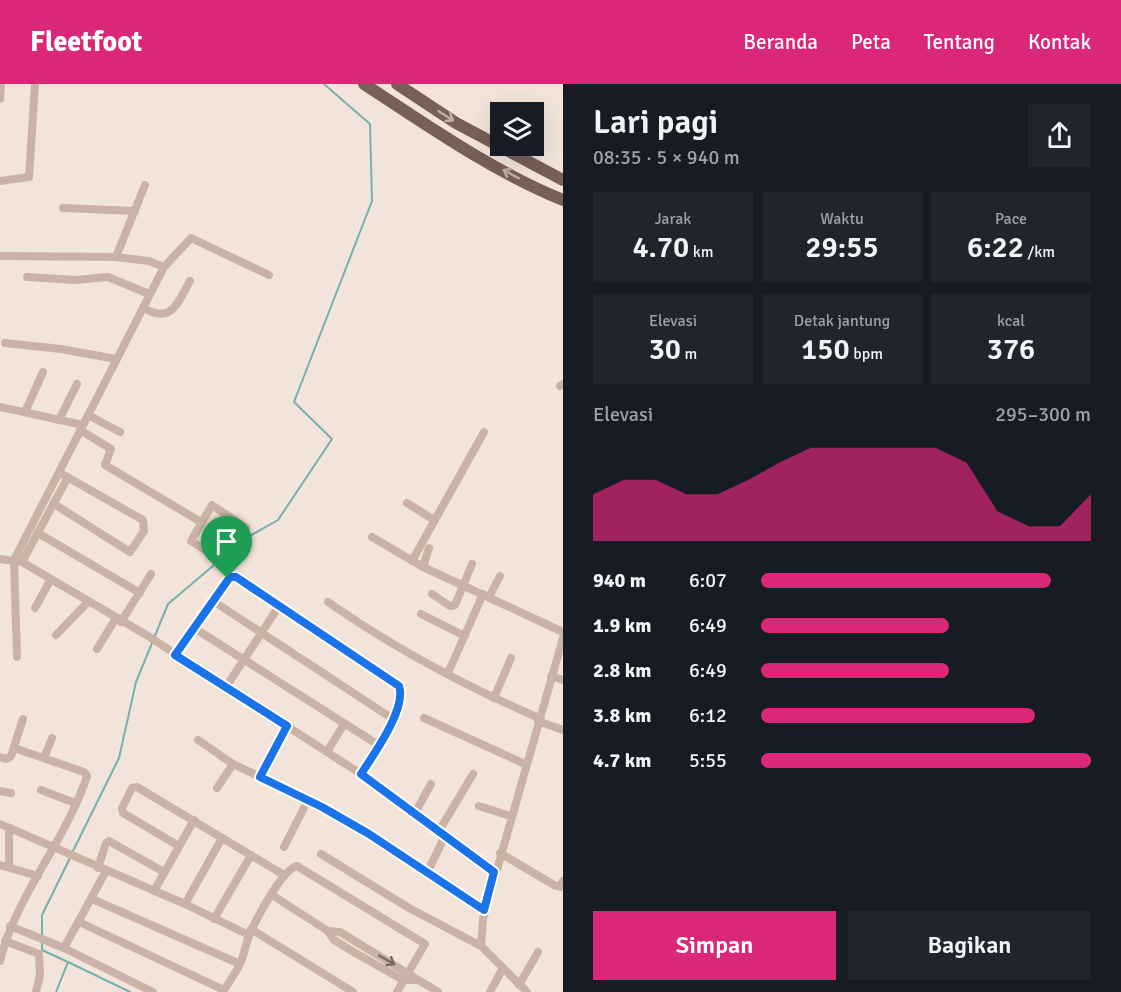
<!DOCTYPE html>
<html lang="id">
<head>
<meta charset="utf-8">
<style>
	body { margin:0; font-family:Signika,sans-serif; background:#20242c; color:#f1f3f6; height:100vh; display:flex; flex-direction:column; font-size:22px; white-space:nowrap }
	* { box-sizing:border-box; margin:0 }
	p { font-size:20px; color:#9ea1a6 }
	.icon { flex:none; width:33px; height:33px; fill:none; stroke:currentColor; stroke-width:2; stroke-linecap:round; stroke-linejoin:round }
	.map { position:relative; flex:1; overflow:hidden }
	.side { display:flex; flex-direction:column; background:#171b24; width:558px }
	.side>* { flex:none }
	.buttons { position:absolute; left:490px; top:18px; display:grid; gap:12px }
	.buttons a { display:grid; place-items:center; width:54px; height:54px; border-radius:0px; background:#171b24; box-shadow:0 6px 24px #0002; font-size:30px }
	.pin { position:absolute; display:grid; place-items:center; width:51px; height:51px; color:#fff; margin:-62px -26px; border-radius:50% 50% 50% 0; rotate:-45deg; box-shadow:0 0 6px #0007 }
	.pin .icon { rotate:45deg }
	.round { display:grid; place-items:center; flex:none; width:63px; height:63px; border-radius:0px; background:#20242c }
	.headline { display:flex; align-items:center; justify-content:space-between; height:102px; padding:0 30px }
	h1 { font-size:33px; font-weight:600; line-height:45px }
	.stats { display:grid; grid-template-columns:repeat(3,1fr); gap:9px; height:102px; padding:6px 30px }
	.stats div { display:grid; align-content:center; border-radius:0px; background:#20242c; text-align:center }
	.stats b { font-size:30px; font-weight:600 }
	.stats small { font-size:16px; font-weight:400 }
	.stats p { font-size:16px }
	.chart { height:168px; padding:12px 30px }
	.chart p { display:flex; justify-content:space-between }
	.chart svg { width:100%; height:108px; margin-top:6px; fill:#db2777; opacity:.7 }
	.primary-button { display:flex; gap:12px; margin-top:auto; padding:12px 30px }
	.primary-button a { flex:1; height:69px; border-radius:0px; background:#db2777; color:#fff; font-size:24px; font-weight:600; line-height:69px; text-align:center }
	.primary-button a+a { background:#20242c; color:#f1f3f6 }
	ul { padding:0 30px; list-style:none; font-size:20px }
	li { display:grid; grid-template-columns:96px 72px 1fr; align-items:center; height:45px }
	li i { height:15px; border-radius:8px; background:#db2777 }
	header { display:flex; align-items:center; gap:36px; box-sizing:border-box; height:84px; padding:0 30px; background:#db2777; color:#fff }
	header strong { font-size:28px }
	nav { display:flex; gap:33px; margin-inline-start:auto; font-size:21px }
	main { display:flex; flex:1; min-height:0 }
	.map>svg:first-child { display:block }
	.lines { fill:none; stroke-linecap:round; stroke-linejoin:round }
	.stream { stroke:#79afac; stroke-width:2 }
	.street { stroke:#cab3a6; stroke-width:8 }
	.primary { stroke:#785f58; stroke-width:12 }
	.oneway { stroke:#bfaea6 }
	.oneway2 { stroke:#796860 }
	.route-casing { stroke:#fff; stroke-width:12 }
	.route { stroke:#1a73e8; stroke-width:8 }
</style>
</head>
<body>
<header>
<strong>Fleetfoot</strong>
<nav><a>Beranda</a><a>Peta</a><a>Tentang</a><a>Kontak</a></nav>
</header>
<main>
<div class="map">
<svg width="563" height="908" viewBox="0 0 563 908">
	<rect width="100%" height="100%" fill="#f2e4da"/>
	<g class="lines">
		<g class="stream">
			<polyline points="72,769 119,674 136,598 168,520 246,454 278,436 332,355 294,318 372,117 370,40 324,0"/>
			<polyline points="42,852 42,831 70,774"/>
			<polyline points="42,857 42,866 68,878 56,908"/>
			<polyline points="68,878 130,908"/>
		</g>
		<g class="street">
			<polyline points="0,15 1,0"/>
			<polyline points="0,97 29,93 35,0"/>
			<polyline points="63,124 135,127"/>
			<polyline points="0,172 116,173 149,177 164,183"/>
			<polyline points="116,173 145,101"/>
			<polyline points="27,193 75,196 108,193 149,210"/>
			<path d="M143 224C172 240 177 220 190 197"/>
			<polyline points="5,259 61,265 116,275"/>
			<polyline points="560,302 563,300"/>
			<polyline points="0,323 83,341"/>
			<polyline points="25,328 43,288"/>
			<polyline points="88,331 120,348"/>
			<polyline points="59,336 77,300"/>
			<polyline points="80,346 111,365 105,381 201,438"/>
			<polyline points="407,419 434,436"/>
			<polyline points="54,420 130,468 144,447 143,436 60,389"/>
			<polyline points="38,449 140,509"/>
			<polyline points="372,453 423,483 563,548"/>
			<polyline points="211,470 191,457 212,421 246,444"/>
			<polyline points="0,475 22,478 148,552 361,690 494,788"/>
			<polyline points="412,477 484,348"/>
			<polyline points="22,478 68,393"/>
			<polyline points="423,483 429,464"/>
			<polyline points="432,510 450,522 455,521 472,480"/>
			<polyline points="489,513 500,492"/>
			<polyline points="213,517 393,635"/>
			<path d="M328 518C394 564 465 602 539 634"/>
			<polyline points="35,524 51,495"/>
			<polyline points="421,530 465,552"/>
			<polyline points="121,538 151,490"/>
			<polyline points="194,544 380,662"/>
			<polyline points="56,551 88,518"/>
			<polyline points="97,565 116,534"/>
			<path d="M175 571 230 493H236L310 540 400 605C405 627 374 671 361 690"/>
			<polyline points="17,573 14,476 164,183 191,154 269,191"/>
			<polyline points="448,589 483,510"/>
			<polyline points="551,592 563,596"/>
			<polyline points="226,603 279,522"/>
			<polyline points="494,614 511,574"/>
			<polyline points="424,634 525,680"/>
			<polyline points="538,637 563,646"/>
			<polyline points="198,656 233,680 322,722 369,750 484,826"/>
			<polyline points="327,668 344,640"/>
			<polyline points="0,673 6,675 11,672 23,635"/>
			<polyline points="44,674 52,654"/>
			<polyline points="260,693 287,642"/>
			<polyline points="217,704 233,680"/>
			<polyline points="41,706 75,719"/>
			<polyline points="0,707 11,709"/>
			<polyline points="479,722 510,732"/>
			<polyline points="415,729 431,700"/>
			<polyline points="0,740 185,820 249,851"/>
			<polyline points="9,744 9,782"/>
			<polyline points="439,747 473,690"/>
			<polyline points="179,762 123,729 122,724 132,704 137,703 284,791"/>
			<polyline points="284,763 308,716"/>
			<polyline points="500,769 554,801 560,803 563,797"/>
			<polyline points="321,770 409,824 481,862"/>
			<polyline points="0,781 38,792"/>
			<polyline points="98,784 106,759 109,757 164,788"/>
			<polyline points="106,787 64,864 153,908"/>
			<polyline points="428,787 445,752"/>
			<polyline points="154,807 194,736"/>
			<polyline points="272,811 328,847 334,856 352,867 403,896 417,896"/>
			<polyline points="92,815 240,880"/>
			<polyline points="185,820 222,754"/>
			<polyline points="214,835 251,771"/>
			<polyline points="79,838 224,906"/>
			<polyline points="10,842 64,864"/>
			<polyline points="251,845 353,908"/>
			<polyline points="328,847 340,848 438,908"/>
			<polyline points="5,857 39,870 40,891 36,908"/>
			<path d="M0 877C16 811 66 757 87 692L84 688 14 664"/>
			<polyline points="519,901 538,868"/>
			<path d="M223 908C228 899 235 890 240 880 245 869 246 856 252 845 259 830 283 785 297 782L425 860 397 908"/>
			<polyline points="490,908 503,884"/>
			<polyline points="527,908 481,862 483,835 563,554"/>
		</g>
		<g class="primary">
			<path d="M364 0C428 42 492 87 563 116"/>
			<polyline points="397,0 456,39 563,96"/>
		</g>
	</g>
	<defs><path id="oneway-shaft" d="M-6 0H5M1.5-3L5.5 0L1.5 3" fill="none" stroke-width="1.6" stroke-linecap="round" stroke-linejoin="round" transform="scale(1.5)"/></defs>
	<g class="oneway">
		<use href="#oneway-shaft" transform="translate(446 32) rotate(33)"/>
		<use href="#oneway-shaft" transform="translate(511 90) rotate(-151)"/>
	</g>
	<use class="oneway2" href="#oneway-shaft" transform="translate(387 876) rotate(30)"/>
	<g class="lines">
		<g class="route-casing">
			<path id="route" d="M230 493H236L399 602C407 624 374 670 361 690L494 788 484 826 369 750 322 723 260 693 287 642 175 571Z"/>
		</g>
		<use href="#route" class="route"/>
	</g>
</svg>
<div class="buttons">
<a><svg class="icon" aria-label="layers" viewBox="0 0 24 24"><path d="M12 4l9 5-9 5-9-5zM3 14l9 5 9-5"/></svg></a>
</div>
<div class="pin" style="left:227px;top:494px;background:#1e9e55"><svg class="icon" aria-label="arrive" viewBox="0 0 24 24"><path d="M6 21V4h12l-3 4 3 4H6"/></svg></div>
</div>
<section class="side">
<div class="headline"><div><h1>Lari pagi</h1><p>08:35 · 5 × 940 m</p></div><a class="round"><svg class="icon" aria-label="share" viewBox="0 0 24 24"><path d="M12 15V3M7 8l5-5 5 5M5 13v7h14v-7"/></svg></a></div>
<div class="stats">
<div><p>Jarak</p><b>4.70<small> km</small></b></div>
<div><p>Waktu</p><b>29:55</b></div>
<div><p>Pace</p><b>6:22<small> /km</small></b></div>
</div>
<div class="stats">
<div><p>Elevasi</p><b>30<small> m</small></b></div>
<div><p>Detak jantung</p><b>150<small> bpm</small></b></div>
<div><p>kcal</p><b>376</b></div>
</div>
<div class="chart"><p><span>Elevasi</span>295–300 m</p>
<svg viewBox="0 0 160 44" preserveAspectRatio="none"><path d="M0 44V25L10 19L20 19L30 25L40 25L50 19L60 12L70 6L80 6L90 6L100 6L110 6L120 12L130 32L140 38L150 38L160 25V44z"/></svg>
</div>
<ul>
<li><b>940 m</b>6:07<i style="width:88%"></i></li>
<li><b>1.9 km</b>6:49<i style="width:57%"></i></li>
<li><b>2.8 km</b>6:49<i style="width:57%"></i></li>
<li><b>3.8 km</b>6:12<i style="width:83%"></i></li>
<li><b>4.7 km</b>5:55<i style="width:100%"></i></li>
</ul>
<div class="primary-button"><a>Simpan</a><a>Bagikan</a></div>
</section>
</main>
</body>
</html>
